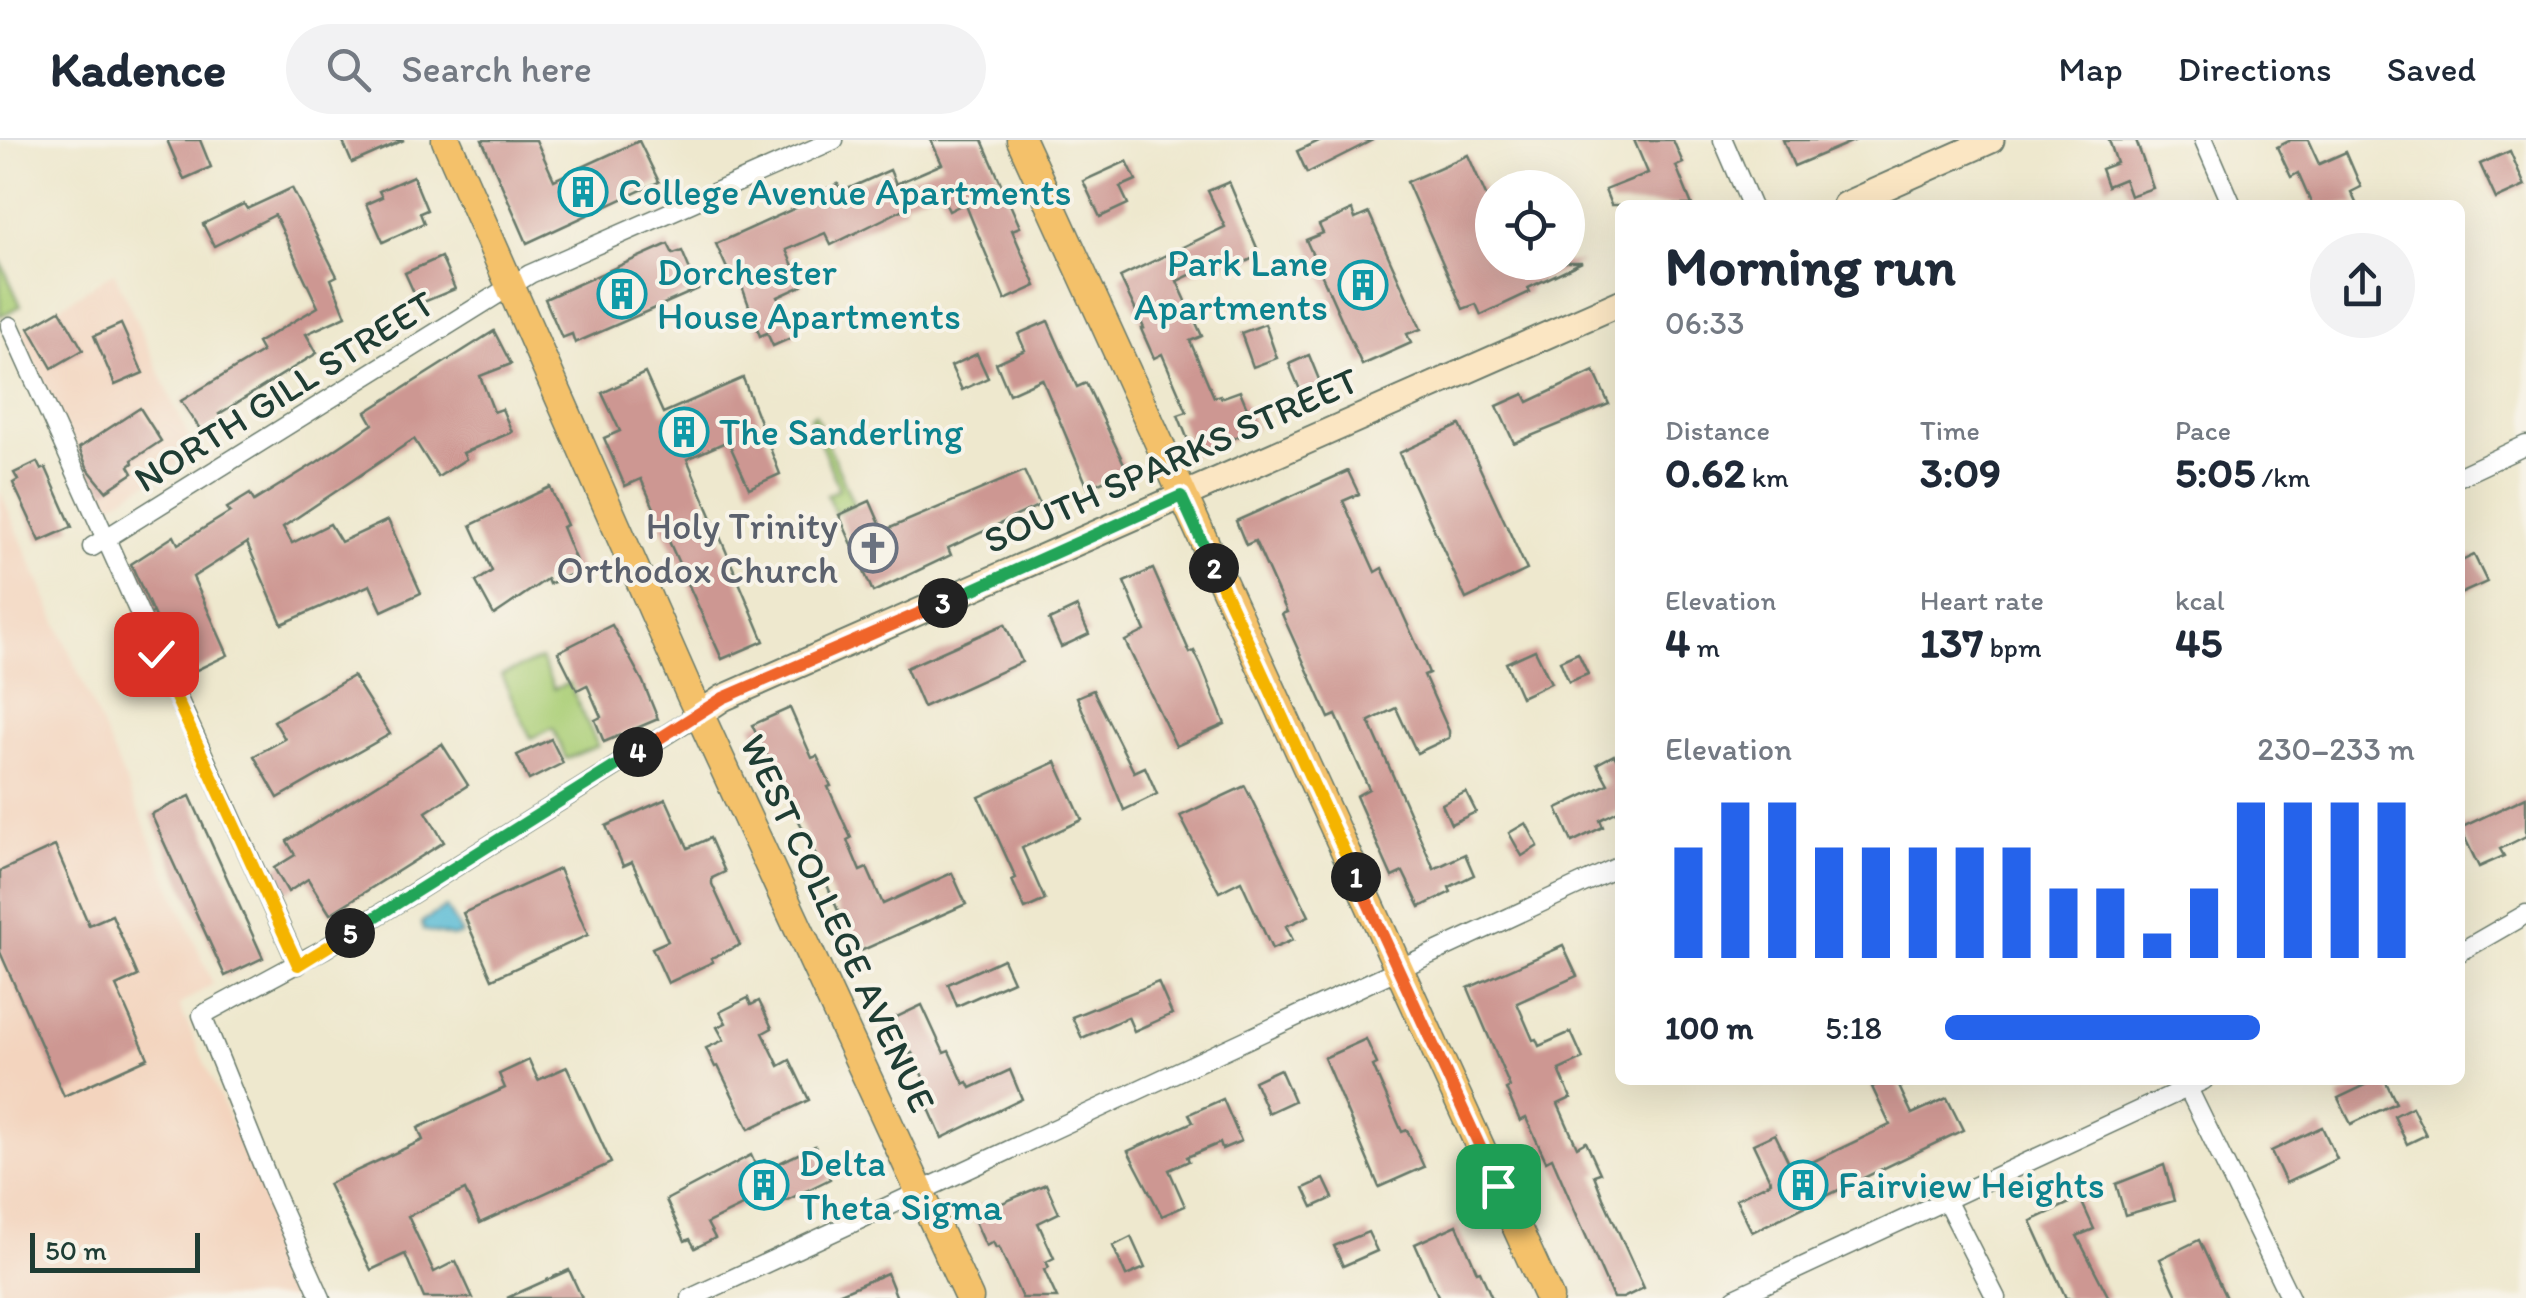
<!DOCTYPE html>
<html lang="en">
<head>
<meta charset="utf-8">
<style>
	body { margin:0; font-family:Itim,sans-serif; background:#f2f2f3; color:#1f2937; height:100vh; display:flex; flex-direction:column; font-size:38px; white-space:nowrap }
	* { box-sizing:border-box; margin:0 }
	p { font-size:32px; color:#747a83 }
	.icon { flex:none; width:55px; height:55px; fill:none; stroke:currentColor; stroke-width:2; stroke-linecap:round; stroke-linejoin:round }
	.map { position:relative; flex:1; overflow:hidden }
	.sheet { position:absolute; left:1615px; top:60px; width:850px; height:885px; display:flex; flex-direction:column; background:#fff; border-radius:15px; box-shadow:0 10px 40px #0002 }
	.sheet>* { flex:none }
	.buttons { position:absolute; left:1475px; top:30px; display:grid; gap:20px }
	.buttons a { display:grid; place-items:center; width:110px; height:110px; border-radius:50%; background:#fff; box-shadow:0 10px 40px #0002; font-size:50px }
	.scale { position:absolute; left:30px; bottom:25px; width:170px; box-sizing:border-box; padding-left:10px; border:5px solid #1f3d34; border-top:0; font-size:28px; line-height:35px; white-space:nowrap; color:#1f3d34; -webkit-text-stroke:8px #f7f3e8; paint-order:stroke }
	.pin { position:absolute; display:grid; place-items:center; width:85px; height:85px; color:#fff; margin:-42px; border-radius:20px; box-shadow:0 5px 15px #0006 }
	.km { position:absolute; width:50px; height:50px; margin:-25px; border-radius:50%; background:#222; color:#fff; font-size:28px; line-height:50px; text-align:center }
	.round { display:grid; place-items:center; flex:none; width:105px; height:105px; border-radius:52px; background:#f2f2f3 }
	.summary { display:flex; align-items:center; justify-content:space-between; height:170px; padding:0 50px }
	h1 { font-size:55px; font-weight:700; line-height:75px }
	.metrics { display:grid; grid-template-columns:repeat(3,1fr); gap:15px; height:170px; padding:10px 50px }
	.metrics div { display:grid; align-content:center }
	.metrics b { font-size:42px; font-weight:700 }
	.metrics small { font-size:28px; font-weight:400 }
	.metrics p { font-size:28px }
	.chart { height:280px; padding:20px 50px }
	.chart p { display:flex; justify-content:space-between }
	.chart svg { width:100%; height:180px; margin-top:10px; stroke:#2563eb; stroke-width:6 }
	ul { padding:0 50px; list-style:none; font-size:32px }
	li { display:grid; grid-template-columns:160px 120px 1fr; align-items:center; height:75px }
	li i { height:25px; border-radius:12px; background:#2563eb }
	header { display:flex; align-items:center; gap:60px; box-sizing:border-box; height:140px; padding:0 50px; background:#fff; border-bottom:2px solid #e0e1e3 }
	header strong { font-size:48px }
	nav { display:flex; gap:55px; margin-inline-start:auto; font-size:35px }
	.search { width:700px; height:90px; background:#f2f2f3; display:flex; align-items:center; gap:25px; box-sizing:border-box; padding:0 35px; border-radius:55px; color:#747a83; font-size:38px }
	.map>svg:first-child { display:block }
	.built { fill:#f3d4be }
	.green { fill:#accf78; stroke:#668656; stroke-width:2.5 }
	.water { fill:#55b9d4; stroke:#3a7b84; stroke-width:2.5 }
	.building { fill:#cd9792 }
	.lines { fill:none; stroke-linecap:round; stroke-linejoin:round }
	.street-casing { stroke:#67796a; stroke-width:21 }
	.secondary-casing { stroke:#67796a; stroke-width:29 }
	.primary-casing { stroke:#67796a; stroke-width:31 }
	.street { stroke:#fff; stroke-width:18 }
	.secondary { stroke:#fbe6c3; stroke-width:25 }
	.primary { stroke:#f4c16a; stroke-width:28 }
	.split-1-casing { stroke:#fff; stroke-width:20 }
	.split-2-casing { stroke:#fff; stroke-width:20 }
	.split-3-casing { stroke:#fff; stroke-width:20 }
	.split-4-casing { stroke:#fff; stroke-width:20 }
	.split-5-casing { stroke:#fff; stroke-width:20 }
	.split-6-casing { stroke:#fff; stroke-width:20 }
	.split-1 { stroke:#f0652b; stroke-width:12 }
	.split-2 { stroke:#f5b400; stroke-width:12 }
	.split-3 { stroke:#22a559; stroke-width:12 }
	.split-4 { stroke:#f0652b; stroke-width:12 }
	.split-5 { stroke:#22a559; stroke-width:12 }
	.split-6 { stroke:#f5b400; stroke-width:12 }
	.labels { text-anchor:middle; stroke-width:8; stroke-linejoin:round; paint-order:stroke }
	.culture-label { font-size:38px; fill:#0d838f; stroke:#f7f3e8; text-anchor:start }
	.street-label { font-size:38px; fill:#1f3d34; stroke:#f7f3e8 }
	.worship-label { font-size:38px; fill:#5b616d; stroke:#f7f3e8; text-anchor:end }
</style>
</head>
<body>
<header>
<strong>Kadence</strong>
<div class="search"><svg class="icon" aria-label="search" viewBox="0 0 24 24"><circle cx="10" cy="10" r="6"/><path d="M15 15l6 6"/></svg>Search here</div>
<nav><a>Map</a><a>Directions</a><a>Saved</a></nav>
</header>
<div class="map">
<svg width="2526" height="1158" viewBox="0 0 2526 1158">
	<rect width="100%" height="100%" fill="#f7f3e8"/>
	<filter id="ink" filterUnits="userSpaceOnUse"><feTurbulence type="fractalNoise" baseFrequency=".01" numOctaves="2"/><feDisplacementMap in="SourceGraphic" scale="20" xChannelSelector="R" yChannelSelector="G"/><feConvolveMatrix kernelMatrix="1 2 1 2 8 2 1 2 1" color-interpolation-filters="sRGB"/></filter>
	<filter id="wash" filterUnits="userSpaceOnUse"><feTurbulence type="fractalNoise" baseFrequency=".0048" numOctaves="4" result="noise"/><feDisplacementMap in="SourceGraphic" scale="40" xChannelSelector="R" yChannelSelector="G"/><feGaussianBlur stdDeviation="2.25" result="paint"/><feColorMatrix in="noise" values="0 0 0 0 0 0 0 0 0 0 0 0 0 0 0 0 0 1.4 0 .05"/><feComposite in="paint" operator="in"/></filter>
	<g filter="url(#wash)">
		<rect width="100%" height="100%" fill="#eee8ce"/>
		<g class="built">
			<polygon points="114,132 196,313 104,369 21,192"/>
			<polygon points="0,351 213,844 179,865 309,1158 0,1158"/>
		</g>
		<g class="green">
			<polygon points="0,120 21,166 0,176"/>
			<polygon points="815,274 854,365 835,373 827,355 839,349 810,277"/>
			<polygon points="541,519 554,549 569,543 598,606 566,619 553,588 531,598 501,535"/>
		</g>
		<polygon class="water" points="446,767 462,794 453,797 423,790 422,782"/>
		<g id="blocks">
			<g class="building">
				<polygon points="167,0 200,0 211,27 184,39"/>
				<polygon points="342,0 404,0 352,23"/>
				<polygon points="482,0 536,0 554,40 639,1 659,42 527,103"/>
				<polygon points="931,0 982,0 1020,87 1012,90 1036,146 1005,160 965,63 949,71 938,48 904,63 906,68 831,105 825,93 786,110 802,146 778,157 795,196 773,206 767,193 760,196 736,130 729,133 716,104 811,61 809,56 838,44 841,52 890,30 896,44 942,24"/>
				<polygon points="1321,0 1373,0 1307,33 1297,11"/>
				<polygon points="1634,0 1673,0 1683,23 1676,26 1692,65 1611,65 1605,50 1648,33"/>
				<polygon points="1783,0 1856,0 1794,26"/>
				<polygon points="2109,0 2136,0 2153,48 2130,56 2124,39 2107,46 2101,29 2117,23"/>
				<polygon points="2291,0 2308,0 2319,24 2346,12 2361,47 2351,52 2357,65 2312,65 2298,33 2291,37 2277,7"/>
				<polygon points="2510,11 2525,46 2496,59 2480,24"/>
				<polygon points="1468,15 1492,69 1492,122 1582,122 1528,148 1530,152 1481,175 1476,164 1463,169 1407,42"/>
				<polygon points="1127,21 1136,40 1120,47 1128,64 1100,77 1083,41"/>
				<polygon points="413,36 427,70 420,73 424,83 383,102 366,64 382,57 379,51"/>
				<polygon points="1229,42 1260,115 1231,129 1226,118 1177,141 1202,196 1190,201 1214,257 1220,255 1221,258 1240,251 1256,289 1194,315 1178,275 1187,272 1162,214 1154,218 1141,189 1144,188 1120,137 1225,87 1208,51"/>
				<polygon points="292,48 337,136 331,139 346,176 306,194 317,213 219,274 222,278 202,292 181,261 262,212 257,203 318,167 275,75 214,106 203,84 244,64 247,69"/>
				<polygon points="1352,70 1355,79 1369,73 1421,189 1407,194 1411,203 1362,225 1306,100 1323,93 1319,85"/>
				<polygon points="668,104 673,114 682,111 698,149 575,203 572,194 562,198 545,159"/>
				<polygon points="441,117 455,149 419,164 405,133"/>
				<polygon points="60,170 83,210 52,228 29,188"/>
				<polygon points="1048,181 1077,247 1086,243 1127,330 1088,348 1042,239 1009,254 996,223 1025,210 1018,194"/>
				<polygon points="121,184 143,233 115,245 94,196"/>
				<polygon points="1265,184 1277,218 1253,227 1241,193"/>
				<polygon points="494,191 511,224 480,236 494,272 502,269 512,292 463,313 466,319 438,337 414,299 283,387 292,403 330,384 341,402 388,380 421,453 382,471 370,445 282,484 247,403 193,437 228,515 182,537 131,424 174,396 178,404 230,372 227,368 250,354 254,361 317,322 373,284 366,272"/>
				<polygon points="977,214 988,238 962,250 951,226"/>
				<polygon points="1309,215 1326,257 1307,266 1289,224"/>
				<polygon points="1594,231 1609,264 1514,303 1497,266 1524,254 1528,262"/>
				<polygon points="645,233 663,273 743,238 780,334 749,348 728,301 687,319 764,501 722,519 641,339 625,346 604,298 620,291 602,253"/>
				<polygon points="140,268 161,301 132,320 133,323 129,326 133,333 106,351 88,329 79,308"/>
				<polygon points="1460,285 1527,430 1466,459 1399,313"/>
				<polygon points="37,322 41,330 46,328 72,387 40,401 13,343 18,340 14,333"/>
				<polygon points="1024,331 1040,365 948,408 951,415 873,452 839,375 870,361 883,391"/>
				<polygon points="1348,331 1359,354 1343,361 1375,432 1382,428 1420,512 1429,533 1424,535 1449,591 1449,598 1417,613 1396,568 1369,581 1434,729 1465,714 1474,735 1449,747 1451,752 1420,767 1403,732 1392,737 1356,656 1369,649 1336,575 1329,578 1282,474 1287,472 1255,401 1246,405 1236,381"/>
				<polygon points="550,347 567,385 562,387 580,431 549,444 547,439 494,475 476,442 492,431 471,385"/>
				<polygon points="2474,415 2487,442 2460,454 2460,422"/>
				<polygon points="1153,429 1190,513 1194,511 1201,525 1225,584 1176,606 1125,501 1145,491 1124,442"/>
				<polygon points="1077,467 1089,494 1061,507 1049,480"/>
				<polygon points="1005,484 1022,522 923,567 906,528"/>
				<polygon points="612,485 643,542 658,579 604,602 595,580 601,577 587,545 577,550 558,512"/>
				<polygon points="1535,510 1551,543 1521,557 1506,523"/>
				<polygon points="1578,513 1588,534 1569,542 1560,521"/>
				<polygon points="353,536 390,594 278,658 254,616 285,599 274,581"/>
				<polygon points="1093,550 1134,632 1145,627 1157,654 1124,670 1077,557"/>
				<polygon points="790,568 812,618 817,616 831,646 828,647 851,698 847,700 860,731 867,728 883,764 952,733 966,764 856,813 822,733 824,732 752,585"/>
				<polygon points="551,599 563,623 529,640 517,615"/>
				<polygon points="442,604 468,645 426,672 444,702 330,774 308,739 288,752 274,728 295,715 287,701"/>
				<polygon points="1614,615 1620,626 1620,670 1600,680 1603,687 1572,702 1557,668 1608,644 1597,624"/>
				<polygon points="1056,622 1082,680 1022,708 1045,760 1025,769 1012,740 1016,738 979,657"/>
				<polygon points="1245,646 1309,776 1286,786 1293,800 1272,809 1241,741 1219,752 1180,676"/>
				<polygon points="1466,652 1476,672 1451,684 1442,664"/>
				<polygon points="190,656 263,818 225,836 151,674"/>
				<polygon points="2526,657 2526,696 2500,709 2504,716 2479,727 2460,688"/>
				<polygon points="666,659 688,708 710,698 725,732 712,738 712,744 740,805 711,818 713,822 668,843 652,808 668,801 632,722 623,726 606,686"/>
				<polygon points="1526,683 1538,706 1522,716 1509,693"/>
				<polygon points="55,706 89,785 112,775 138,836 116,846 148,918 64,956 0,812 0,731"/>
				<polygon points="559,729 588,795 492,839 463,773"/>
				<polygon points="1563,806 1577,836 1517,863 1533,900 1536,899 1539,906 1571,892 1583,919 1559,930 1571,958 1558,964 1577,1007 1586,1002 1600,1033 1594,1035 1603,1058 1644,1148 1623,1158 1613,1158 1552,1018 1546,1021 1526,978 1520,981 1506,949 1510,947 1468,848"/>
				<polygon points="1003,819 1013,841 957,866 948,844"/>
				<polygon points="1158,842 1172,874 1134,891 1128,877 1082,898 1072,877"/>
				<polygon points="748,858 751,865 759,861 772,888 763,893 779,926 790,920 809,960 749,989 718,926 715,927 706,908 724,900 717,887 726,883 720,872"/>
				<polygon points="922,865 944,913 949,911 964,944 968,942 971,948 1010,930 1022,959 942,998 926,962 933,959 912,913 902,918 886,882"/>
				<polygon points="1366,899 1377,924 1373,926 1402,992 1407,990 1424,1027 1379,1047 1324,918"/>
				<polygon points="529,920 538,940 567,927 611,1023 480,1083 465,1050 408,1076 434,1132 456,1121 473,1158 424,1158 405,1114 371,1130 328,1044 423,1000 418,988 505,948 499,934"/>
				<polygon points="1280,929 1294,961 1268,973 1254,941"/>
				<polygon points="1887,940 1896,940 1912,974 1947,958 1963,990 1752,1092 1736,1059 1771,1042 1753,1004 1775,994 1793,1031 1827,1015 1890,985 1872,947"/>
				<polygon points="2376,940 2385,940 2396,963 2351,984 2338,958"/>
				<polygon points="1223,959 1241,1001 1222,1009 1220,1003 1187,1017 1189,1021 1169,1030 1185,1066 1162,1076 1128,1011 1193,982 1189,974"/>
				<polygon points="2412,967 2426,995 2407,1004 2394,976"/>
				<polygon points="2322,987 2337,1019 2286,1043 2271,1011"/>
				<polygon points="815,1006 830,1039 777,1065 771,1052 707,1083 715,1098 695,1108 690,1099 685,1101 666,1060 751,1015 755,1024 765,1020 769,1028"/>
				<polygon points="2164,1025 2174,1061 2125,1075 2116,1044"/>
				<polygon points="1324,1039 1333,1058 1313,1067 1304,1048"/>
				<polygon points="1046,1044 1059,1073 1038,1083 1054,1118 1046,1122 1049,1127 1044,1130 1057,1158 1022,1158 999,1107 996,1108 993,1102 986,1106 970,1070 989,1062 991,1068"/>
				<polygon points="2080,1058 2094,1089 2077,1096 2109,1158 2066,1158 2031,1081"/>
				<polygon points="1457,1085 1477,1132 1480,1131 1492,1158 1439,1158 1415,1104"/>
				<polygon points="1368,1092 1377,1111 1343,1126 1334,1106"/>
				<polygon points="1131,1097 1145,1128 1126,1136 1113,1106"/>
				<polygon points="2199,1100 2226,1158 2178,1158 2160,1119"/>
				<polygon points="569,1130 582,1158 507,1158"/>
				<polygon points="887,1133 897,1158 829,1158"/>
			</g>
		</g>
	</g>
	<g filter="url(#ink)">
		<use href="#blocks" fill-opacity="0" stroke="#67796a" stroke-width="2.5"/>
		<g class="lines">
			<g class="street-casing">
				<g id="street">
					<polyline points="1723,0 1751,65"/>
					<polyline points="2204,0 2232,65"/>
					<polyline points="10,186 298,825"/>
					<polyline points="2460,336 2526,305"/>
					<polyline points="92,407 530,134 834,0"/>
					<polyline points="2460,812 2526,774"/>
					<polyline points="2184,940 2290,1158"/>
					<polyline points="1945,1058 1996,1158"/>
					<polyline points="321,1158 273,1051 202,875 324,809 699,574"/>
					<polyline points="691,1158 1620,726"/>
					<polyline points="1735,1158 2204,940"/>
				</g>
			</g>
			<g class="secondary-casing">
				<g id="secondary">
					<polyline points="1845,65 1991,0"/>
					<polyline points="699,574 723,558 1620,163"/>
				</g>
			</g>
			<g class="primary-casing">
				<g id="primary">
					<polyline points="446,0 691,556 969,1158"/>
					<polyline points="1021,0 1549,1158"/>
				</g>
			</g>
			<use href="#street" class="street"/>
			<use href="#secondary" class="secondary"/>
			<use href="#primary" class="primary"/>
		</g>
	</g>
	<g class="lines" filter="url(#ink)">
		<g class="split-1-casing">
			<polyline id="split-1" points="1356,737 1498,1046"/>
		</g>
		<g class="split-2-casing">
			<polyline id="split-2" points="1214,428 1356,737"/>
		</g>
		<g class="split-3-casing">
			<polyline id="split-3" points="943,463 1181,356 1214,428"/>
		</g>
		<g class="split-4-casing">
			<polyline id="split-4" points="638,612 723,558 943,463"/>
		</g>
		<g class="split-5-casing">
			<polyline id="split-5" points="350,793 638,612"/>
		</g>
		<g class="split-6-casing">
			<polyline id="split-6" points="156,514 298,825 350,793"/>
		</g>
		<use href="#split-1" class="split-1"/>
		<use href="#split-2" class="split-2"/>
		<use href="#split-3" class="split-3"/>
		<use href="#split-4" class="split-4"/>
		<use href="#split-5" class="split-5"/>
		<use href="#split-6" class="split-6"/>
	</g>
	<defs>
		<g id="building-ring" transform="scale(2.5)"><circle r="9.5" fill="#f7f3e8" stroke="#0f9aa8" stroke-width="1.5"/><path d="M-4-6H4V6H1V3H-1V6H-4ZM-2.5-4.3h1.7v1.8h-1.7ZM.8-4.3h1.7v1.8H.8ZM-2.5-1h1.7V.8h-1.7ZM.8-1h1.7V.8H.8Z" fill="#0f9aa8"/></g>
		<g id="church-ring" transform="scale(2.5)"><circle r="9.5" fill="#f7f3e8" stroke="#6b7280" stroke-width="1.5"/><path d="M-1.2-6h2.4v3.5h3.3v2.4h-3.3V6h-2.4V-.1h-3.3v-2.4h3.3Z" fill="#6b7280"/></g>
	</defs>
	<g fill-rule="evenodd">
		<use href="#building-ring" x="583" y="52"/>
		<use href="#building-ring" x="1363" y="145"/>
		<use href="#building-ring" x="622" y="154"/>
		<use href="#building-ring" x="684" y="292"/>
		<use href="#church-ring" x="873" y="408"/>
		<use href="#building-ring" x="764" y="1045"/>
		<use href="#building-ring" x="1803" y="1045"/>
	</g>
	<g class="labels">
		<g class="culture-label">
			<text x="618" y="65">College Avenue Apartments</text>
			<text x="1328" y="136" text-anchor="end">Park Lane<tspan x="1328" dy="44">Apartments</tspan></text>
			<text x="657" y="145">Dorchester<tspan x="657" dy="44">House Apartments</tspan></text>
			<text x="719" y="305">The Sanderling</text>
			<text x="799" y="1036">Delta<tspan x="799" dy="44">Theta Sigma</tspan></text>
			<text x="1838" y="1058">Fairview Heights</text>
		</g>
		<g class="street-label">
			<text transform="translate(284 251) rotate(-32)" y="13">NORTH GILL STREET</text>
			<text transform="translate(1171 320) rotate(-24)" y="13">SOUTH SPARKS STREET</text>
			<text transform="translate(838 783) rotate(65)" y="13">WEST COLLEGE AVENUE</text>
		</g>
		<g class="worship-label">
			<text x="838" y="399">Holy Trinity<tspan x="838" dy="44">Orthodox Church</tspan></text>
		</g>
	</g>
</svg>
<div class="buttons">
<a><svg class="icon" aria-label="locate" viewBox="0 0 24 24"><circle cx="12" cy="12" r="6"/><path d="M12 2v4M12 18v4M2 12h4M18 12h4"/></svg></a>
</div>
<div class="scale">50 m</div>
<div class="pin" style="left:1498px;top:1046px;background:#1e9e55"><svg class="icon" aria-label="arrive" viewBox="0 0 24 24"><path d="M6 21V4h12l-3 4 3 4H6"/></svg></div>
<div class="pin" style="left:156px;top:514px;background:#d93025"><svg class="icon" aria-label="check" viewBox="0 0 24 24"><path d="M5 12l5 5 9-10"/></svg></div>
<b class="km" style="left:1356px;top:737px">1</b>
<b class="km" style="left:1214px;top:428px">2</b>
<b class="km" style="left:943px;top:463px">3</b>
<b class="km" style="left:638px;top:612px">4</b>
<b class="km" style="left:350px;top:793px">5</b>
<section class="sheet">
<div class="summary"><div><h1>Morning run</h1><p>06:33</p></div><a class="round"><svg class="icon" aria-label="share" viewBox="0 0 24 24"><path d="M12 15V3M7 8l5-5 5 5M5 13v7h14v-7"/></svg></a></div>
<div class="metrics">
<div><p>Distance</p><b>0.62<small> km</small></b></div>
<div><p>Time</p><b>3:09</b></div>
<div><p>Pace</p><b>5:05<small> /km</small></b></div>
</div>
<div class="metrics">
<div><p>Elevation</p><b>4<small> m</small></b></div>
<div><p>Heart rate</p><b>137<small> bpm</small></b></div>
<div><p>kcal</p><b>45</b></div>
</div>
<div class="chart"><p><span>Elevation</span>230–233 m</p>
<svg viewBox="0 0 160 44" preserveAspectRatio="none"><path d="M5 44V17M15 44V6M25 44V6M35 44V17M45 44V17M55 44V17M65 44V17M75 44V17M85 44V27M95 44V27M105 44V38M115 44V27M125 44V6M135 44V6M145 44V6M155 44V6"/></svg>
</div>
<ul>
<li><b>100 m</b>5:18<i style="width:67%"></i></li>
</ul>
</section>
</div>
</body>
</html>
